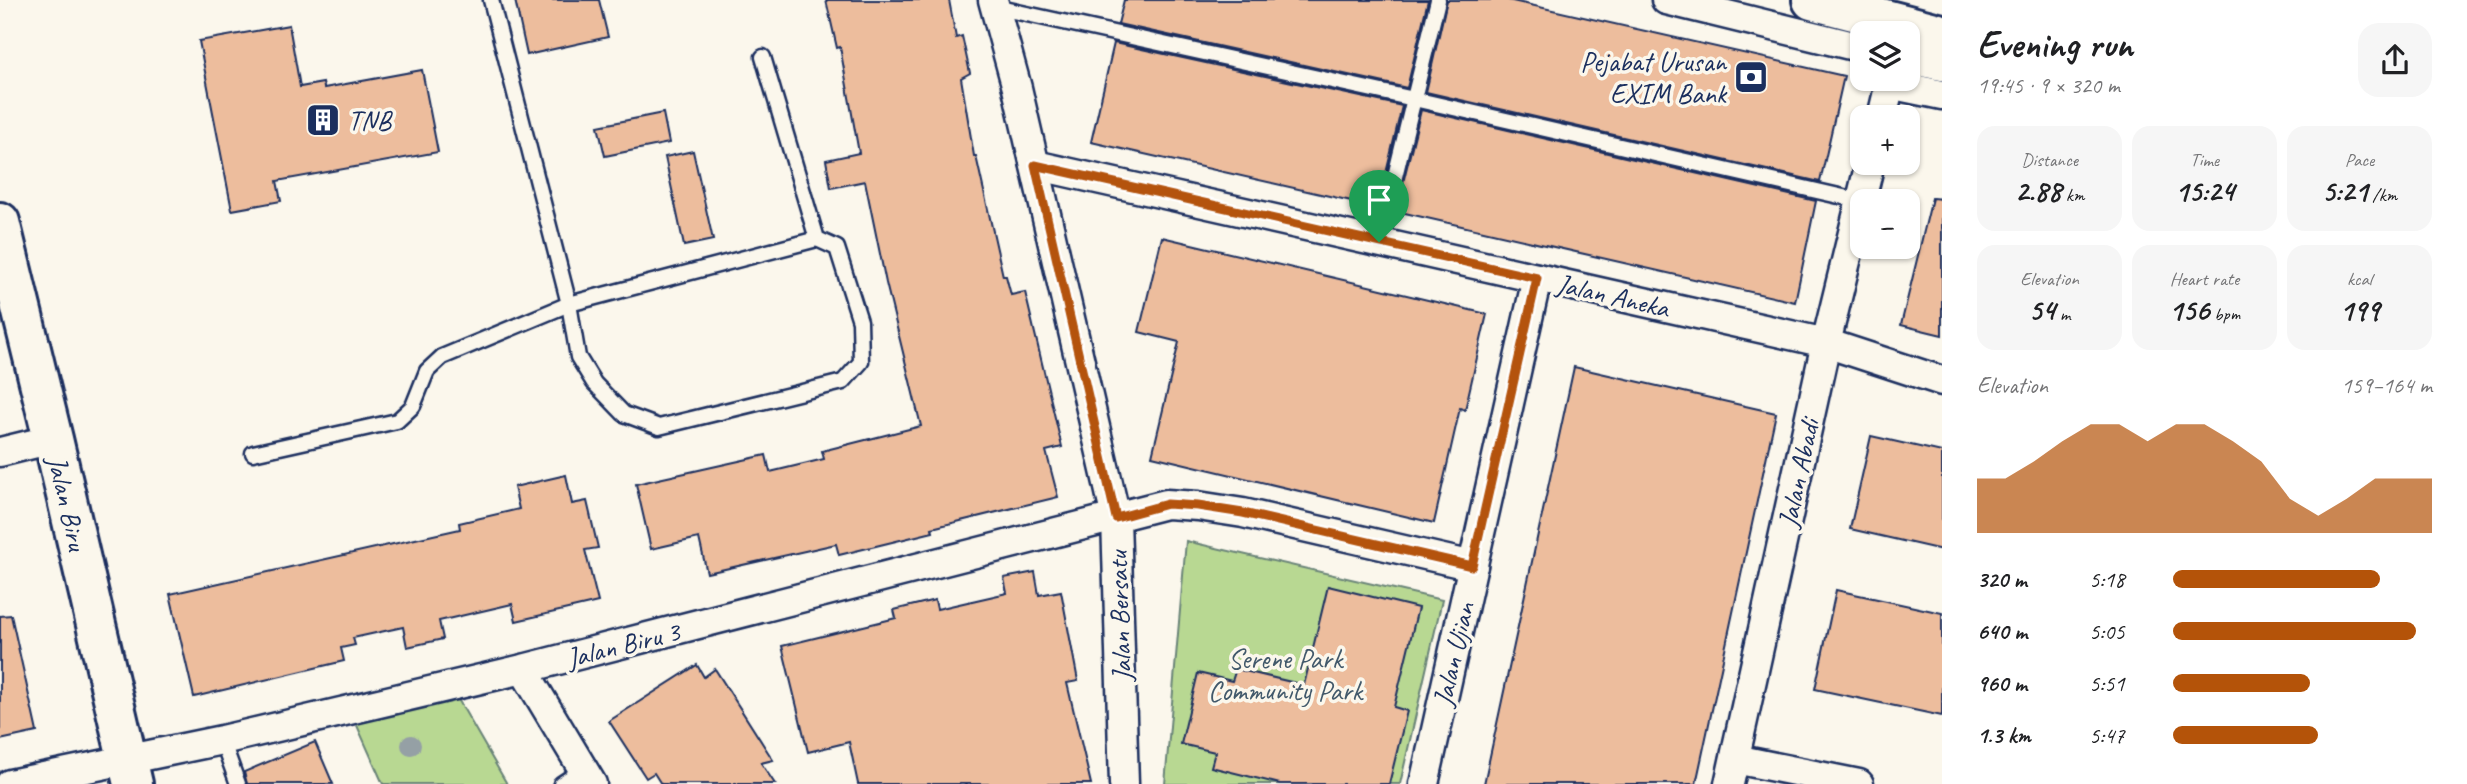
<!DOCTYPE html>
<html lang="en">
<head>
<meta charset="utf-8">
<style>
	body { margin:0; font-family:Caveat,sans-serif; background:#f6f6f6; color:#202124; height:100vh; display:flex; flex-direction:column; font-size:26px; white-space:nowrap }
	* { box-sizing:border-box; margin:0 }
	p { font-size:23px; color:#757577 }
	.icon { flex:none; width:38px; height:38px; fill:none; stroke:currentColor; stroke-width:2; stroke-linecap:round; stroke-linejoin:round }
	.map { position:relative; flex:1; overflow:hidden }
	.sheet { display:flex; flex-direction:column; background:#fff; width:525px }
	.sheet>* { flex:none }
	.buttons { position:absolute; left:1850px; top:21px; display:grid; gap:14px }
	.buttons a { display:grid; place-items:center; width:70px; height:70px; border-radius:14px; background:#fff; box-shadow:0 2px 5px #0004; font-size:35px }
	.pin { position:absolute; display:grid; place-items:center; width:60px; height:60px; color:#fff; margin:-72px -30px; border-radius:50% 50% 50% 0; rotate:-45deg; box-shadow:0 0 7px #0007 }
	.pin .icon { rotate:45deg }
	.round { display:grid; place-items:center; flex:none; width:74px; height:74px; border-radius:21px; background:#f6f6f6 }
	.head { display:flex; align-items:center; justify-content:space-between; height:119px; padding:0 35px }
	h1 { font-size:38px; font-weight:700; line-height:52px }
	.figures { display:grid; grid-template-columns:repeat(3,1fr); gap:10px; height:119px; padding:7px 35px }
	.figures div { display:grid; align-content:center; border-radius:18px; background:#f6f6f6; text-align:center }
	.figures b { font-size:30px; font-weight:700 }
	.figures small { font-size:19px; font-weight:400 }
	.figures p { font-size:19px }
	.chart { height:196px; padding:14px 35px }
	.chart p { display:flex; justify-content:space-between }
	.chart svg { width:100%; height:126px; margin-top:7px; fill:#b45309; opacity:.7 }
	ul { padding:0 35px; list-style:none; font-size:23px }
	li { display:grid; grid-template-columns:112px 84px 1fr; align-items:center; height:52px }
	li i { height:18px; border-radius:9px; background:#b45309 }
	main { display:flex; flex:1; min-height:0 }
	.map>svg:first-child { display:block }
	.green { fill:#b8d892; stroke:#6a8478; stroke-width:2 }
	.building { fill:#edbd9d; stroke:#1b2f5e; stroke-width:2 }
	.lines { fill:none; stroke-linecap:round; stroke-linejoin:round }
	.lane-casing { stroke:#1b2f5e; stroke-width:19 }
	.street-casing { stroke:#1b2f5e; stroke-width:33 }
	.secondary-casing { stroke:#1b2f5e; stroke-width:44 }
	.primary-casing { stroke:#1b2f5e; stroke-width:44 }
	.lane { stroke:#fbf7ec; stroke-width:14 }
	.street { stroke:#fbf7ec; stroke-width:28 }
	.secondary { stroke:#fbf7ec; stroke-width:38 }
	.primary { stroke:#fbf7ec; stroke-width:38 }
	.tree { fill:#95a0a5 }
	.route-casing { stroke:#fff; stroke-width:14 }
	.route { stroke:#b45309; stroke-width:9 }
	.labels { text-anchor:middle; stroke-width:7; stroke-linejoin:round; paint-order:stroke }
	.poi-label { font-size:28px; fill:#1b2f5e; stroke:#fbf7ec; text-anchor:end }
	.street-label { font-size:28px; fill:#1b2f5e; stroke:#fbf7ec }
	.park-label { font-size:28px; fill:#42596b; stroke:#fbf7ec }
</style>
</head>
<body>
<main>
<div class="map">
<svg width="1942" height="784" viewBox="0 0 1942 784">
	<rect width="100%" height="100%" fill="#fbf7ec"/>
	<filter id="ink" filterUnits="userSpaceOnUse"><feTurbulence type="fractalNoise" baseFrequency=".0143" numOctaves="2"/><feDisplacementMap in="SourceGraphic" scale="14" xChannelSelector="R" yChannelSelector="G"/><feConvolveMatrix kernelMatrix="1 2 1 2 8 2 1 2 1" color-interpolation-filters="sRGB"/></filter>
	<g filter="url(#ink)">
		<g class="green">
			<polygon points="1186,541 1442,600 1400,784 1165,784"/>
			<polygon points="455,694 507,784 383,784 355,721"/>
		</g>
		<g class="building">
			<polygon points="515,0 599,0 608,37 527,55"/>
			<polygon points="826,0 949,0 956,38 962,36 970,73 961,78 974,156 976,156 1003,276 1006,276 1011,295 1025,292 1062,447 1046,451 1058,497 932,528 933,532 839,555 836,544 707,573 699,538 651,549 636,484 766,455 770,472 824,459 822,451 921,426 886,283 865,181 831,188 826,160 859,153 840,47 837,48"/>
			<polygon points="1124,0 1428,0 1407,88 1118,24"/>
			<polygon points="1447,0 1508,0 1844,76 1820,182 1426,92"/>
			<polygon points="289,25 300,87 323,83 324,88 422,70 438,152 277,181 281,201 232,210 199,41"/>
			<polygon points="1114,43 1402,106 1378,207 1091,142"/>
			<polygon points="1421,110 1816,201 1795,302 1396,211"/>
			<polygon points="663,113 669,143 605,156 598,126"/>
			<polygon points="693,151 713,240 684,246 665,157"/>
			<polygon points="1932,198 1942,199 1942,335 1901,325"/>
			<polygon points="1162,237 1487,314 1465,410 1460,408 1434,523 1152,456 1179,342 1139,332"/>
			<polygon points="1574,367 1776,413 1696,784 1484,784"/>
			<polygon points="1871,436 1942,452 1942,550 1850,529"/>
			<polygon points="566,475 572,504 587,501 598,548 585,550 598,602 516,621 512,604 439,621 443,639 407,647 403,627 353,638 355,645 341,648 344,661 194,697 170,594 460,529 459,523 519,509 514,487"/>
			<polygon points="1035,572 1039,595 1061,591 1078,681 1067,683 1091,784 858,784 849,742 808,752 782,646 896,618 894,610 935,600 937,609 1007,593 1004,578"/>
			<polygon points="1328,586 1418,608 1394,707 1407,711 1389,784 1280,784 1211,767 1215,752 1181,744 1198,673 1232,681 1236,669 1304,685"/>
			<polygon points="1836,590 1942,613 1942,716 1815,689"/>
			<polygon points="11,615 37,732 0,740 0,616"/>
			<polygon points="697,665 704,677 715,669 773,760 761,763 775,784 661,784 654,773 646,778 609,721"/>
			<polygon points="315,742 333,784 247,784 244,772"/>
		</g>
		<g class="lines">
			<g class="lane-casing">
				<g id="lane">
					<polyline points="491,0 569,304 578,357 594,383 624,414 659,427 843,382 861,362 860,321 837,248 817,239 763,57"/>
					<polyline points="995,7 1414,99 1861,201"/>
					<polyline points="1379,242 1438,0"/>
					<polyline points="253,453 397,421 413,406 427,371 442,357 569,304 817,239"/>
					<polyline points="222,740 238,784"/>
					<polyline points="561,784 582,770"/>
				</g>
			</g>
			<g class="street-casing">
				<g id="street">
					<polyline points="993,0 1017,88 1116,518 1124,784"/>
					<polyline points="1666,0 1862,48"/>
					<polyline points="1908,59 1942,66"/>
					<polyline points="1889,84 1942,95"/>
					<polyline points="1882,117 1891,79"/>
					<polyline points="1035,165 1826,343 1942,381"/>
					<polyline points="0,452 53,439"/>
					<polyline points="523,669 592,784"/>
					<polyline points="1735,759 1859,784"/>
					<polyline points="10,784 222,740 523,669 1166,504 1198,506 1243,513 1473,566"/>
					<polyline points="1424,784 1537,278"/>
					<polyline points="1729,784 1826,343 1870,163"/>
				</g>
			</g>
			<g class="secondary-casing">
				<polyline id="secondary" points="0,222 53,439 133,784"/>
			</g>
			<g class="primary-casing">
				<polyline id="primary" points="1812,0 1942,34"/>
			</g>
			<use href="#lane" class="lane"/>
			<use href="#street" class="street"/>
			<use href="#secondary" class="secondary"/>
			<use href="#primary" class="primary"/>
		</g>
		<circle class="tree" cx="411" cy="745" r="10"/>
	</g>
	<g class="lines" filter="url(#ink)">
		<g class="route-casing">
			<polygon id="route" points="1035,165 1537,278 1472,566 1243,513 1198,506 1167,504 1116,518"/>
		</g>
		<use href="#route" class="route"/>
	</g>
	<defs>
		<g id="bank-square" transform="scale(1.75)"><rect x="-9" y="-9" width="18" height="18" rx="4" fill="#1b2f5e" stroke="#fbf7ec"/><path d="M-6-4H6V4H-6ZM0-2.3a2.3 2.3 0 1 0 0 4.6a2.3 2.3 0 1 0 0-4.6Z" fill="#fff"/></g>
		<g id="building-square" transform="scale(1.75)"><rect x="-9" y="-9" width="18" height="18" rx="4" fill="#1b2f5e" stroke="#fbf7ec"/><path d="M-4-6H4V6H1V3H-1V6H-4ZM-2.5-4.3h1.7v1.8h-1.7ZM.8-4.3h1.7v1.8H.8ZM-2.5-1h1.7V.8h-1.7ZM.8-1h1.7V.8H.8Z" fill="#fff"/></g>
	</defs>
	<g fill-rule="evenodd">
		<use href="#bank-square" x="1751" y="77"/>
		<use href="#building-square" x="323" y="120"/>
	</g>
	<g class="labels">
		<g class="poi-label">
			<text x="1726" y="71">Pejabat Urusan<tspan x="1726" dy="32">EXIM Bank</tspan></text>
			<text x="348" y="130" text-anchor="start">TNB</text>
		</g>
		<g class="street-label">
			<text transform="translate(1613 295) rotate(13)" y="10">Jalan Aneka</text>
			<text transform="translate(1798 473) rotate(-78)" y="10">Jalan Abadi</text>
			<text transform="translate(68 503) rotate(77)" y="10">Jalan Biru</text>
			<text transform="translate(1119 616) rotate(-92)" y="10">Jalan Bersatu</text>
			<text transform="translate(623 644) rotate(-14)" y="10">Jalan Biru 3</text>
			<text transform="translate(1453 654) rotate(-77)" y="10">Jalan Ujian</text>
		</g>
		<g class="park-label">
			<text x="1285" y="668">Serene Park<tspan x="1285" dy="32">Community Park</tspan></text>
		</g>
	</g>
</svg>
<div class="buttons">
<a><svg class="icon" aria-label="layers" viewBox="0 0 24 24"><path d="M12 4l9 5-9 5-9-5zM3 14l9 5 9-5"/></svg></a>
<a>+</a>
<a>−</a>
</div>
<div class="pin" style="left:1379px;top:242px;background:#1e9e55"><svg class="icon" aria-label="arrive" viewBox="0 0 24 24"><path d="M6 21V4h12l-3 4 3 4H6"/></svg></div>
</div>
<section class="sheet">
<div class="head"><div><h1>Evening run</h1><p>19:45 · 9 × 320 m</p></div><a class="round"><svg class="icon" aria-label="share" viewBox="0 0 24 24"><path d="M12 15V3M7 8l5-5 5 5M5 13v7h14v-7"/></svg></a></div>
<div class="figures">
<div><p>Distance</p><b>2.88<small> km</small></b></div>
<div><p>Time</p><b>15:24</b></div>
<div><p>Pace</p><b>5:21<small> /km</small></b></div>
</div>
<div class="figures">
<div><p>Elevation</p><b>54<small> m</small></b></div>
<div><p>Heart rate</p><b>156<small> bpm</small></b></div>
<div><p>kcal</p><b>199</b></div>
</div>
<div class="chart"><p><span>Elevation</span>159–164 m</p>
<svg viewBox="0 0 160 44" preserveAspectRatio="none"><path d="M0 44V25L10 25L20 19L30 12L40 6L50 6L60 12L70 6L80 6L90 12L100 19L110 32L120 38L130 32L140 25L150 25L160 25V44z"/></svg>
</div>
<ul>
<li><b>320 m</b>5:18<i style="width:80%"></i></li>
<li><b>640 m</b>5:05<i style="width:94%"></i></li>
<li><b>960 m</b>5:51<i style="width:53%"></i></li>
<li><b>1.3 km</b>5:47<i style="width:56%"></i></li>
</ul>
</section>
</main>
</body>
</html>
